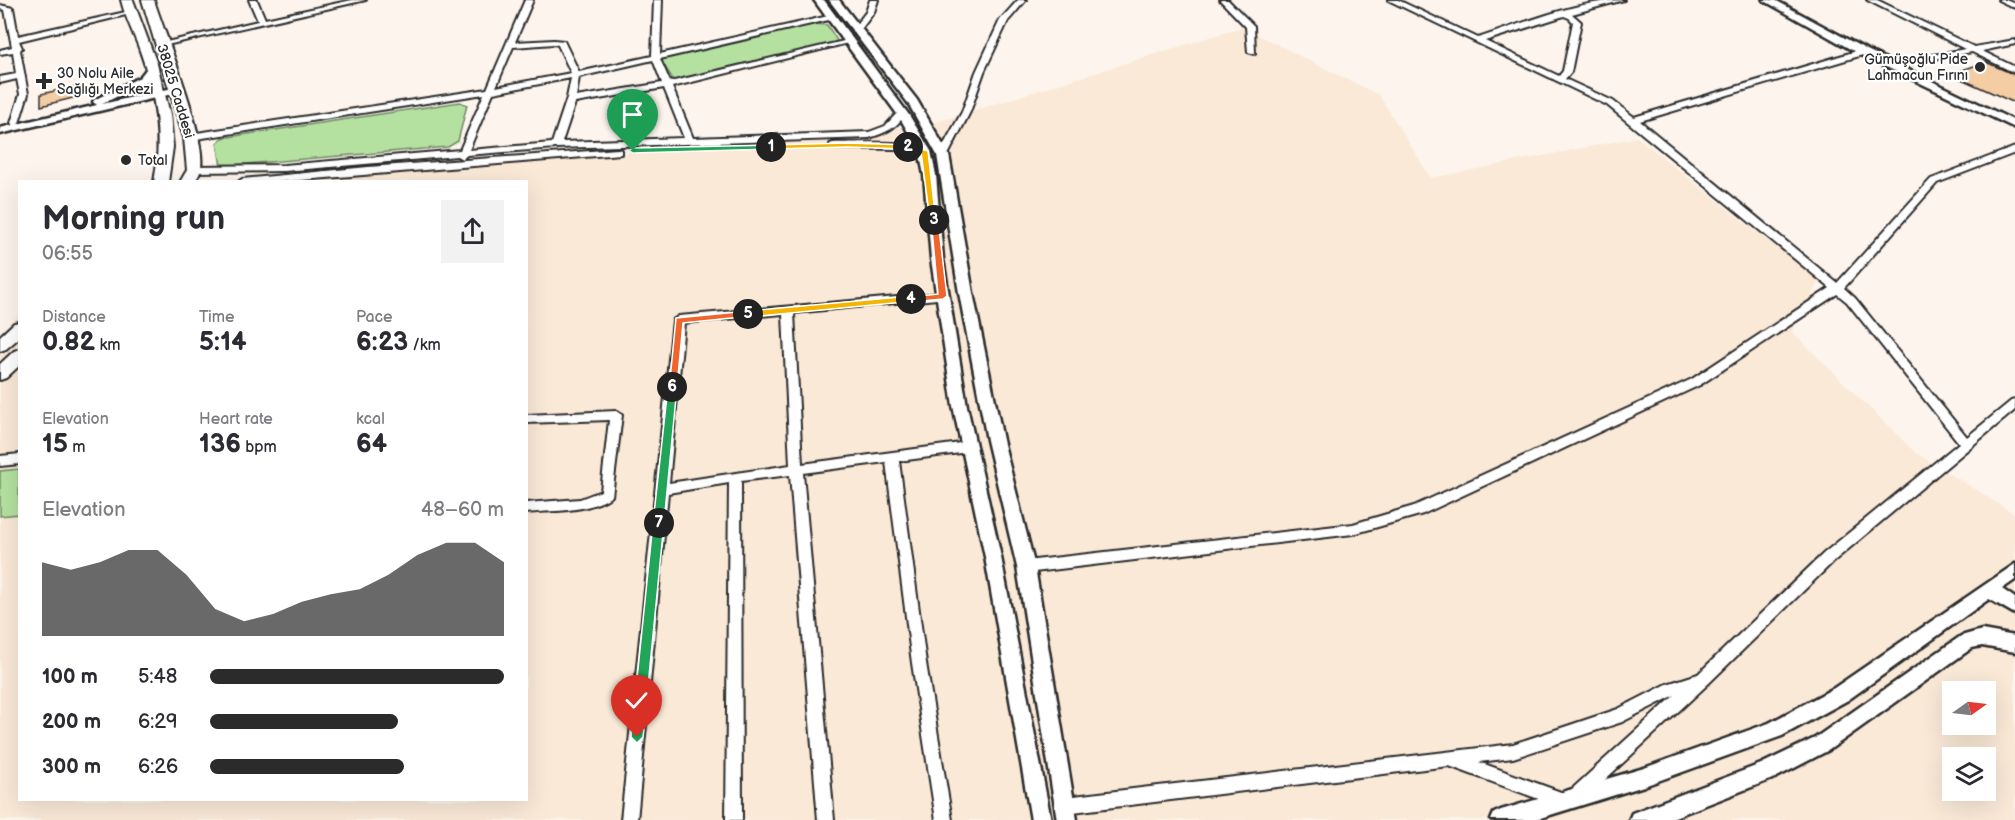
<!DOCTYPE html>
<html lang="en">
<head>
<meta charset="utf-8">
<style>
	body { margin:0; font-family:"Balsamiq Sans",sans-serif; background:#f2f2f3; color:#2b2b33; height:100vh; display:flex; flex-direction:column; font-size:22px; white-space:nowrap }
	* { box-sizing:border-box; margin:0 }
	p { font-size:20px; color:#7c7c81 }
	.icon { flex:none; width:33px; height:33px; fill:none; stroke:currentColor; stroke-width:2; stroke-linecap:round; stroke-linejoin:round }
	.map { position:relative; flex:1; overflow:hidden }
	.drawer { position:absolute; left:18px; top:180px; width:510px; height:621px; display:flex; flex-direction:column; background:#fff; border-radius:0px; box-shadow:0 6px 24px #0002 }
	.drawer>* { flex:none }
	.needle { width:39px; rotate:76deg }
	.fabs { position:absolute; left:1942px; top:681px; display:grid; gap:12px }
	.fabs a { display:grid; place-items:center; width:54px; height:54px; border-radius:0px; background:#fff; box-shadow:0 6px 24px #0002; font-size:30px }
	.pin { position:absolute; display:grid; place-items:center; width:51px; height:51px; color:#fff; margin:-62px -26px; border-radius:50% 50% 50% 0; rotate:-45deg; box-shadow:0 0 6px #0007 }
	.pin .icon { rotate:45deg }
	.km { position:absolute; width:30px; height:30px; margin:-15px; border-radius:50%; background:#222; color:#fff; font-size:16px; line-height:30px; text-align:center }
	.round { display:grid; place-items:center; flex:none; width:63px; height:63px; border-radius:0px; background:#f2f2f3 }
	.headline { display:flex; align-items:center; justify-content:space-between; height:102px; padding:0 24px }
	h1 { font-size:33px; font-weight:700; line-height:45px }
	.stats { display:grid; grid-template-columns:repeat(3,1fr); gap:9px; height:102px; padding:6px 24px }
	.stats div { display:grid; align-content:center }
	.stats b { font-size:26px; font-weight:700 }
	.stats small { font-size:16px; font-weight:400 }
	.stats p { font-size:16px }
	.chart { height:168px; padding:12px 24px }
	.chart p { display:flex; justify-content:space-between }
	.chart svg { width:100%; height:108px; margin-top:6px; fill:#2b2b2b; opacity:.7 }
	ul { padding:0 24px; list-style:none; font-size:20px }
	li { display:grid; grid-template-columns:96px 72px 1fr; align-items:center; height:45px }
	li i { height:15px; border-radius:8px; background:#2b2b2b }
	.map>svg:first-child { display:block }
	.built { fill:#fae9d7; fill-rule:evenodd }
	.green { fill:#b4e1a0; stroke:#708666; stroke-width:1.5 }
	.building { fill:#f4cda4; stroke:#2b2b2b; stroke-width:1.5 }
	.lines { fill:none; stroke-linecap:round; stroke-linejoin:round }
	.minor-casing { stroke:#2b2b2b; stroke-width:4 }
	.tertiary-casing { stroke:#2b2b2b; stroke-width:5 }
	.secondary-casing { stroke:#2b2b2b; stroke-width:4 }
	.minor { fill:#fff; fill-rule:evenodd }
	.tertiary { fill:#fff; fill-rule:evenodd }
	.secondary { fill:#fff; fill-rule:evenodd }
	.split-1 { fill:#22a559; stroke:#fff; stroke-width:1.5 }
	.split-2 { fill:#f5b400; stroke:#fff; stroke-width:1.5 }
	.split-3 { fill:#f5b400; stroke:#fff; stroke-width:1.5 }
	.split-4 { fill:#f0652b; stroke:#fff; stroke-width:1.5 }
	.split-5 { fill:#f5b400; stroke:#fff; stroke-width:1.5 }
	.split-6 { fill:#f0652b; stroke:#fff; stroke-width:1.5 }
	.split-7 { fill:#22a559; stroke:#fff; stroke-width:1.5 }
	.split-8 { fill:#22a559; stroke:#fff; stroke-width:1.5 }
	.poi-dot { fill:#2b2b2b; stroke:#fff; stroke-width:2 }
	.labels { text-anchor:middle; stroke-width:4.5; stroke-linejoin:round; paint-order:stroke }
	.far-poi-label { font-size:14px; fill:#2b2b2b; stroke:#fff; text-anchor:start }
	.far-street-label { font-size:14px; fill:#2b2b2b; stroke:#fff }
</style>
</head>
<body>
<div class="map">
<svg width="2015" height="820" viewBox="0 0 2015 820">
	<rect width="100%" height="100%" fill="#fdf5ed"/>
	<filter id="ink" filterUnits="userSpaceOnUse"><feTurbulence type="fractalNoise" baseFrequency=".0167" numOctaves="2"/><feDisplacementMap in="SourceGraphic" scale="12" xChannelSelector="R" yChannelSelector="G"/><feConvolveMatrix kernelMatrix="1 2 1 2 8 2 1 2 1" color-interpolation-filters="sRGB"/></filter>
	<g filter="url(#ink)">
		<path class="built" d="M1242 27 1379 95 1431 178 1637 137 1819 281 1792 332 1916 453 2015 514V820H0V332L19 315 20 800H526V182L310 181 924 126ZM1953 692H1986V724H1953ZM1953 758H1986V790H1953Z"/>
		<g class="green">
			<polygon points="811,24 827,25 838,42 674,81 660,59"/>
			<polygon points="460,102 467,105 458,141 448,147 221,166 217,143 222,138"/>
			<polygon points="19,469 19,514 0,516 0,471"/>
		</g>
		<g class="building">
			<polygon points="1986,62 2015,75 2015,103 1950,74"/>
			<polygon points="77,86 77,97 41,106 41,94"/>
		</g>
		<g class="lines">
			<g class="minor-casing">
				<g id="minor">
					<polygon points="249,0 257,0 265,19 352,0 366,0 162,46 158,44 258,21"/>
					<path d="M525 0H533L515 42 554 40 564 41 579 72 652 56 654 0H662L660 54 833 15V19L660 59 670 82 848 40 852 42 672 87 693 138 869 132 885 126 899 111 902 110 906 113C897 128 886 133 869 138L556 148 467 155 462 159 457 156 284 171 194 172 189 169 194 166 284 165 460 150 484 94 190 140 185 137 190 134 487 89ZM554 44 558 45 571 73 496 87 513 47ZM653 60 662 83 576 97 579 77ZM571 78 567 98 552 143 469 150 493 93ZM664 88 684 138 562 142 575 103Z"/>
					<polygon points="870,0 878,0 874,12 859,32 853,32 852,30 866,12"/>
					<polygon points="1018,0 1026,0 1008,21 984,72 970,112 948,155 946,157 940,157 938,155 962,112 976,72 1000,20"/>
					<polygon points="1220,0 1228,0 1254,26 1255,54 1248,52 1246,27"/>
					<path d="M1388 0H1398L1478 38C1521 24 1580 0 1624 0L1572 14 1581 22 1571 72 1565 79 1613 101 1634 117 1860 50H1866V54L1640 121 1837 283 1931 179 2015 147V153L1937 183 1844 288 1855 298 1967 437 2011 401 2015 400V410L1834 561 1708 684 1584 799 1578 802 1572 799 1570 794 1572 789 1675 695 1622 722 1513 758 1479 762 1569 795 1571 800 1569 805 1563 808 1449 766 1065 813 1059 810 1057 805 1059 800 1065 797 1513 744 1618 709 1667 684 1698 674 1824 553 1959 443 1847 302 1837 294 1700 385 1423 514 1353 534 1026 573 1021 571 1019 567 1021 563 1026 561 1353 524 1414 506 1692 379 1830 288 1607 105ZM1564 16 1569 18 1573 22 1563 71 1559 76 1485 41Z"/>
					<polygon points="1867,0 1877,0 1974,47 2015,40 2015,44 1982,51 2015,67 2015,73 1972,52 1899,65 1898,63 1902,61 1965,49"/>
					<polygon points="1998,0 2008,0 2015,3 2015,8"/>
					<polygon points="0,5 13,8 18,36 130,11 134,13 19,41 22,48 20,50 28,94 19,123 15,126 11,123 20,94 17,79 0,83 0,77 16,74 13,52 0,54 0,50 12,47 5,10 0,9"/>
					<path d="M833 143C856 143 912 139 930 151L925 154 894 149 830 148V144Z"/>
					<polygon points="618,149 621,150 621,154 277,182 238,182 242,179 368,167"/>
					<path d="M943 293 947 294 948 296 947 298 794 313 802 464 968 442 972 444 974 447 972 450 968 452 899 461 926 663 952 820H936L912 663 886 462 803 473 834 820H818L790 475 741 481 742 820H726L729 483 668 493 637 820H621L673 320 679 316ZM783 314 790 465 669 483 684 323Z"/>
					<path d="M616 411 622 415 612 496C587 513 555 510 526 513V503L580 499 601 491 609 420 526 423V415Z"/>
					<polygon points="20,454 20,464 0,466 0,456"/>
				</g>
			</g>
			<g class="tertiary-casing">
				<g id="tertiary">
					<polygon points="814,0 824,0 909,115 931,151 936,175 943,259 967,406 1001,557 1051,820 1031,820 985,557 953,406 931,259 924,175 919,151 900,118"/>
					<polygon points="829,0 839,0 917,100 949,155 973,293 1003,440 1035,567 1077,820 1057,820 1017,567 987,440 959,293 937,155 908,103"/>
					<polygon points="1763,0 1775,0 1867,50 2015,121 2015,128 1859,54"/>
					<polygon points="151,67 156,70 148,81 102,104 177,87 181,88 181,92 0,134 0,128 97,105 93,102 94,100 140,77 147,68"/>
					<polygon points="2015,564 2015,580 2002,589 2015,598 2015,614 1989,599 1848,700 1782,736 1644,786 1534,820 1491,820 1494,813 1501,810 1644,768 1769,723 1834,688"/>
					<polygon points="1982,630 2015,636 2015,652 1982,646 1972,648 1829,750 1775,778 1667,820 1629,820 1632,813 1761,764 1815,738 1961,636"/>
				</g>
			</g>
			<g class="secondary-casing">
				<g id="secondary">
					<path d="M121 0H133L157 64 170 114 173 147 168 182H154C163 136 155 92 139 48 133 32 125 17 121 0Z"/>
					<path d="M142 0H154C165 35 207 137 201 169 200 174 197 178 194 182H180L187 170 184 138Z"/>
					<polygon points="20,322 20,337 6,349 0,351 0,336 14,323"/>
					<polygon points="20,349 20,365 6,378 0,380 0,364 14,351"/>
				</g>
			</g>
			<use href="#minor" class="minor"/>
			<use href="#tertiary" class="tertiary"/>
			<use href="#secondary" class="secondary"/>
		</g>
	</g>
	<polygon class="split-1" points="771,145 774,149 633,153 629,151 633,148"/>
	<polygon class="split-2" points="847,143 908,145 912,147 908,149 847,147 771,149 768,147 771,145"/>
	<polygon class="split-3" points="905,145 928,151 936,222 930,220 921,152 905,149"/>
	<polygon class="split-4" points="931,219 938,220 947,296 943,299 911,302 907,299 908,297 938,294"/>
	<polygon class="split-5" points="911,296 916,299 914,301 748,317 743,314 748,311"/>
	<polygon class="split-6" points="748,311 752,314 751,316 683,323 677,387 676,390 669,390 676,318"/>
	<polygon class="split-7" points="672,384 677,387 664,523 659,527 653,523 668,387"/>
	<polygon class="split-8" points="659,519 664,523 643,737 637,743 631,737 653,523"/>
	<g class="poi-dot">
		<circle cx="1980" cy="67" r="6"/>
		<path d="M41 72h6v6h6v6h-6v6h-6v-6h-6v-6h6z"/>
		<circle cx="126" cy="160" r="6"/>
	</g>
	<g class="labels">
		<g class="far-poi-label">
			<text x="1968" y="64" text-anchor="end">Gümüşoğlu Pide<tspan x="1968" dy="16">Lahmacun Fırını</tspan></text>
			<text x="57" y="78">30 Nolu Aile<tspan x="57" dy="16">Sağlığı Merkezi</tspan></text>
			<text x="138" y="165">Total</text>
		</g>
		<g class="far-street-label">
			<text transform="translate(176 91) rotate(73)" y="5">38025 Caddesi</text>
		</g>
	</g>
</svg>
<div class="fabs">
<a><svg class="needle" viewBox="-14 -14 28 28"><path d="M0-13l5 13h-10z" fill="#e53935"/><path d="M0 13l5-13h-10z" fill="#7c7c81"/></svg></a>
<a><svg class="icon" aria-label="layers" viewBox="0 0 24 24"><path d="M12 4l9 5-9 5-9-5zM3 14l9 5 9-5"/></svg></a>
</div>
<div class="pin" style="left:633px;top:151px;background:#1e9e55"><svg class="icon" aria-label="arrive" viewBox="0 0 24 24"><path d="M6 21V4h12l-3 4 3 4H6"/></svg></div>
<div class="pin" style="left:637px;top:737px;background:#d93025"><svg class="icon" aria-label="check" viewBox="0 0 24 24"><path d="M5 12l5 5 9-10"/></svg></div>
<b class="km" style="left:771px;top:147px">1</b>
<b class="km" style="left:908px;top:147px">2</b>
<b class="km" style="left:934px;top:220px">3</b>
<b class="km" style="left:911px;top:299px">4</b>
<b class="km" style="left:748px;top:314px">5</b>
<b class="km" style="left:672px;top:387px">6</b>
<b class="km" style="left:659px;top:523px">7</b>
<section class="drawer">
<div class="headline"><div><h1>Morning run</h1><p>06:55</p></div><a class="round"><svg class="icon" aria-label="share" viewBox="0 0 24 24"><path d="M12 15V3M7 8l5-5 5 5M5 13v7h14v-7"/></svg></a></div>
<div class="stats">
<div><p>Distance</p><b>0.82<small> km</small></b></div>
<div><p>Time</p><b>5:14</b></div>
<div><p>Pace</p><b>6:23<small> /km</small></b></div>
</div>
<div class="stats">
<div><p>Elevation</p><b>15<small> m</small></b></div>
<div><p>Heart rate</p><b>136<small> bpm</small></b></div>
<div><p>kcal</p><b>64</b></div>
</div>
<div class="chart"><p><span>Elevation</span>48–60 m</p>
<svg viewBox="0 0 160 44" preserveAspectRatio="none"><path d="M0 44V14L10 17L20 14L30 9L40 9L50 19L60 33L70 38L80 35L90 30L100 27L110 25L120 19L130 11L140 6L150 6L160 14V44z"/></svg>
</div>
<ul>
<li><b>100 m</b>5:48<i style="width:100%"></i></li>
<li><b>200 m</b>6:29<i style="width:64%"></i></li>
<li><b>300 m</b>6:26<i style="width:66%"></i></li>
</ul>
</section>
</div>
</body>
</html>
